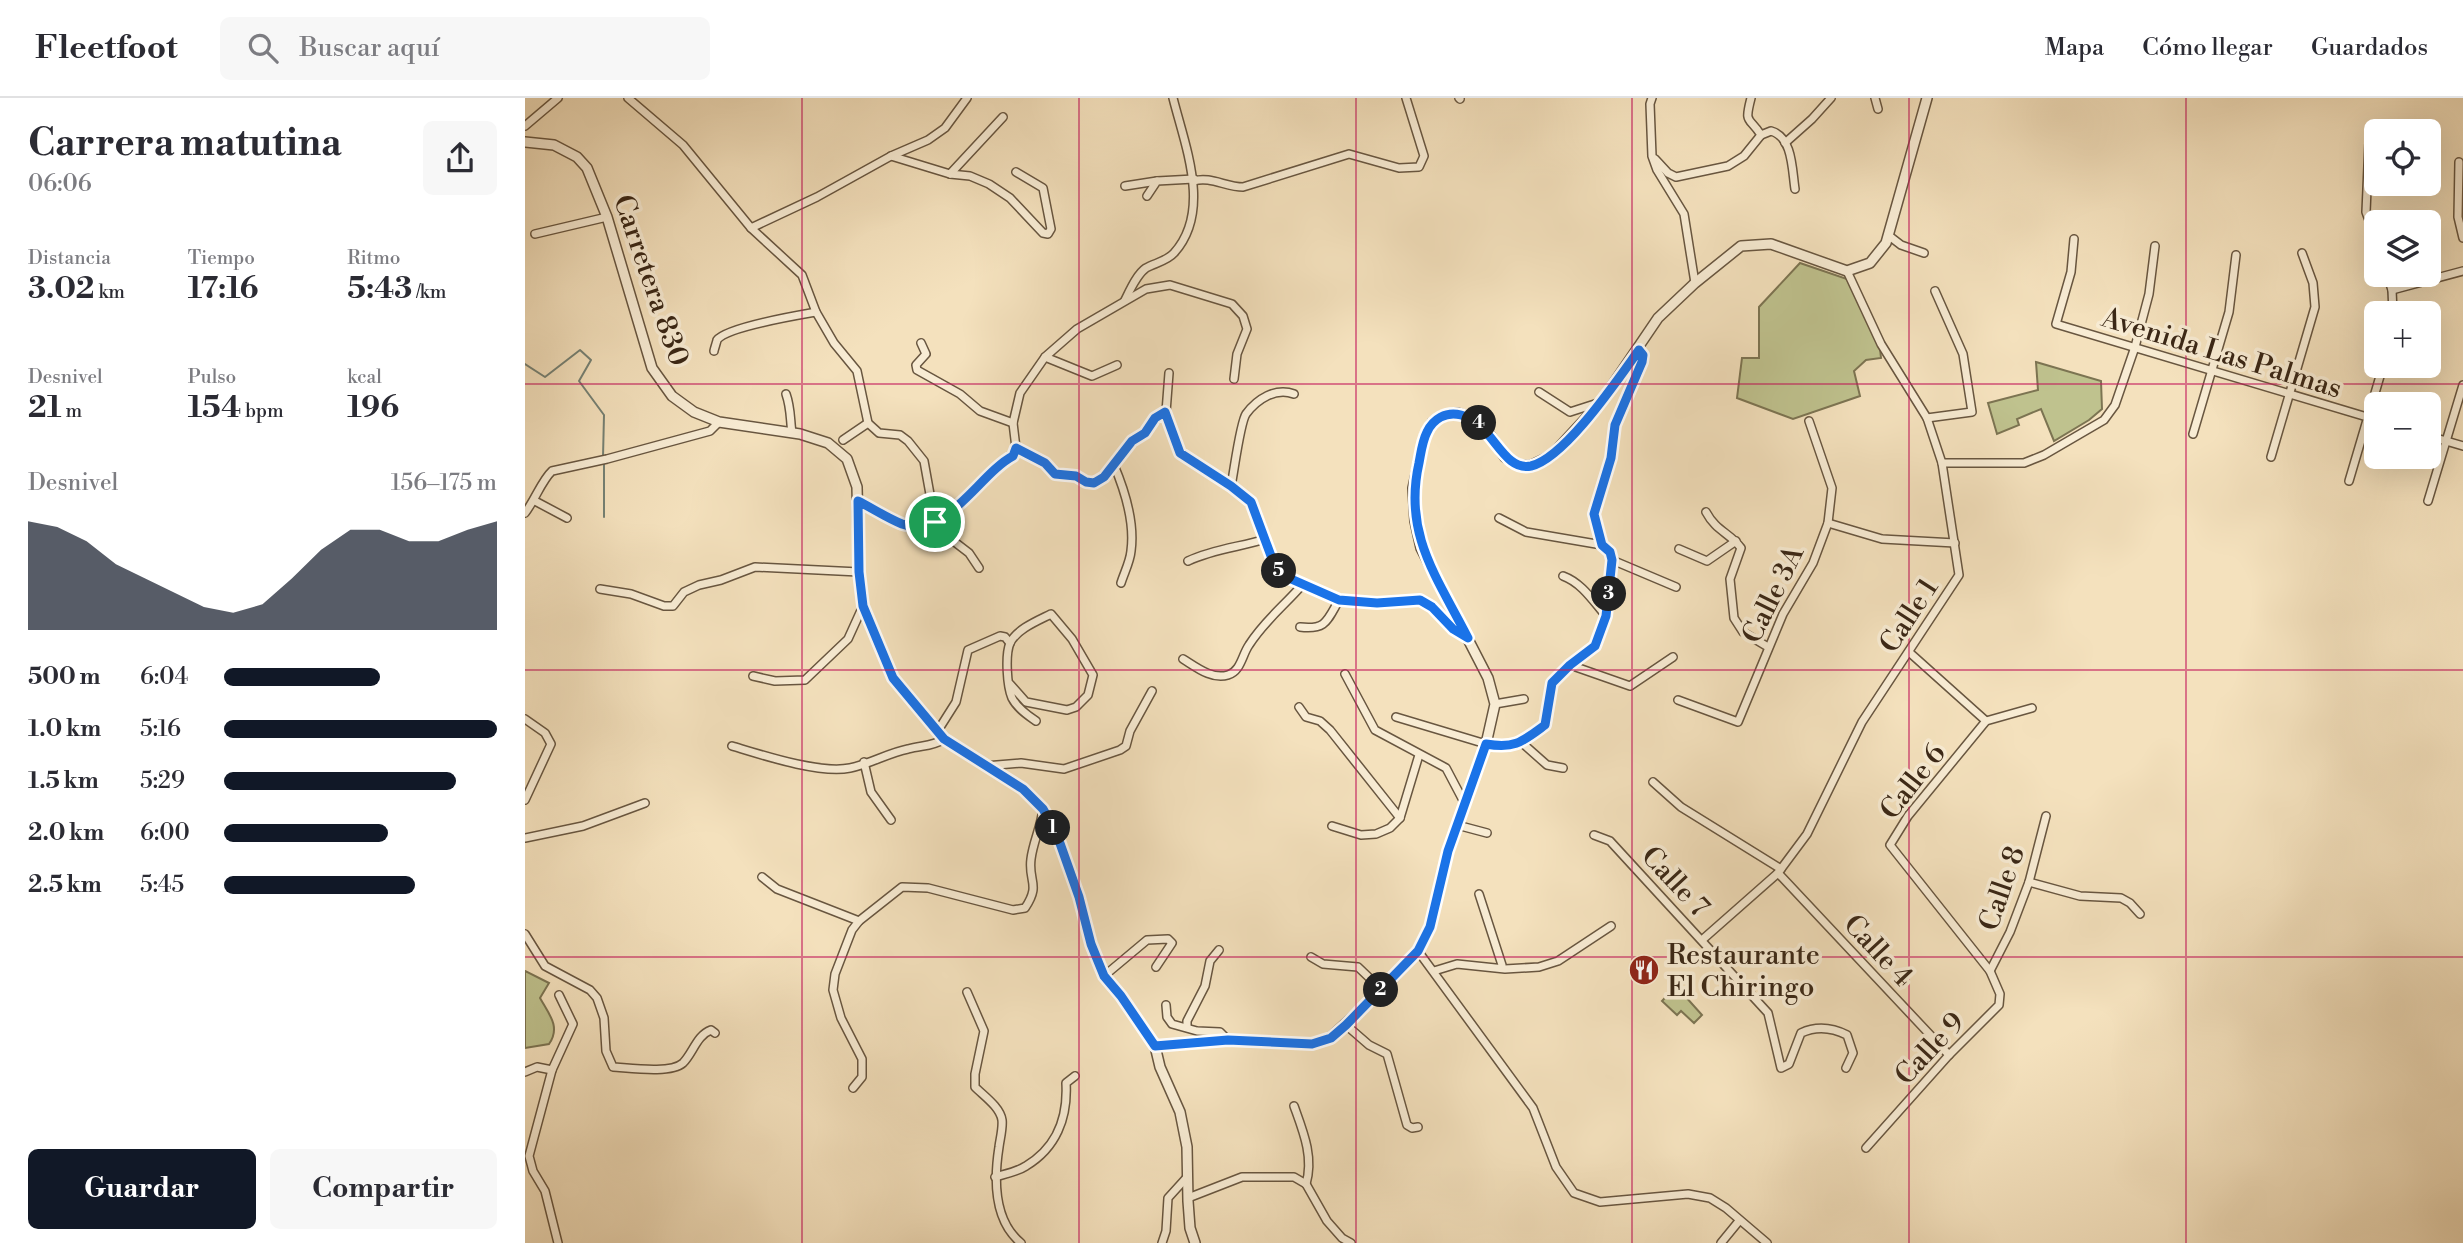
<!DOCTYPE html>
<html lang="es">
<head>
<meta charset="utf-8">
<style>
	body { margin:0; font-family:"Libre Bodoni",serif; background:#f7f7f7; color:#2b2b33; height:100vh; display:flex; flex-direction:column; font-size:26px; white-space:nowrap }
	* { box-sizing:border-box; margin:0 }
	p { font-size:23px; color:#7c7c81 }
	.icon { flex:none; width:38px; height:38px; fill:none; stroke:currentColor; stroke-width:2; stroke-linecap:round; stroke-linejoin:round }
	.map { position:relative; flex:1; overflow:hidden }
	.drawer { display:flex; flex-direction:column; background:#fff; width:525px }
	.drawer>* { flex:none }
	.buttons { position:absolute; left:1839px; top:21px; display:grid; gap:14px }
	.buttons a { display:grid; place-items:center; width:77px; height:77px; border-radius:10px; background:#fff; box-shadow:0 7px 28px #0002; font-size:35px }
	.pin { position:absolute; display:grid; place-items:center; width:60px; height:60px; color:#fff; margin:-30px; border:4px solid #fff; border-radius:50%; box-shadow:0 2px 7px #0007 }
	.km { position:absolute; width:35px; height:35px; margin:-18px; border-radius:50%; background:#222; color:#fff; font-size:19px; line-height:35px; text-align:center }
	.round { display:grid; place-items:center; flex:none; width:74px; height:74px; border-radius:10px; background:#f7f7f7 }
	.summary { display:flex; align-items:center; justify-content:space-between; height:119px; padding:0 28px }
	h1 { font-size:38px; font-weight:800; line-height:52px }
	.stats { display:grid; grid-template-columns:repeat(3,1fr); gap:10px; height:119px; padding:7px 28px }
	.stats div { display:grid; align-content:center }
	.stats b { font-size:30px; font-weight:800 }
	.stats small { font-size:19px; font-weight:400 }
	.stats p { font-size:19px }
	.chart { height:196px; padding:14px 28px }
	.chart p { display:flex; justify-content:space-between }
	.chart svg { width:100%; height:126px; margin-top:7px; fill:#111827; opacity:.7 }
	.button { display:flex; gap:14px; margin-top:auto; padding:14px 28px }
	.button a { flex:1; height:80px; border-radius:10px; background:#111827; color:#fff; font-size:28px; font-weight:800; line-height:80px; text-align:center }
	.button a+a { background:#f7f7f7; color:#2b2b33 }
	ul { padding:0 28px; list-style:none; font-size:23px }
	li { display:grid; grid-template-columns:112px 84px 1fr; align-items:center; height:52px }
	li i { height:18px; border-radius:9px; background:#111827 }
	header { display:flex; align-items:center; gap:42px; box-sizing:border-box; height:98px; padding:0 35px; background:#fff; border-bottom:2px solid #e1e1e2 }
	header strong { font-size:33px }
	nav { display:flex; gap:38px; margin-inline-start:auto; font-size:24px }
	.search { width:490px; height:63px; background:#f7f7f7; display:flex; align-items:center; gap:18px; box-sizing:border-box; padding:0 24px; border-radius:10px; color:#7c7c81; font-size:26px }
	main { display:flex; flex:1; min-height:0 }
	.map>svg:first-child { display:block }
	.green { fill:#bfc28e; stroke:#7c7452; stroke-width:2 }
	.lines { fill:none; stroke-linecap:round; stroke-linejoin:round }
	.stream { stroke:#758174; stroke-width:2 }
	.minor-casing { stroke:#685640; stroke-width:10 }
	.tertiary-casing { stroke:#685640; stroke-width:12 }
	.minor { stroke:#f8ecd4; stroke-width:7 }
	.tertiary { stroke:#f8ecd4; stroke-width:9 }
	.route-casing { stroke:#fff; stroke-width:14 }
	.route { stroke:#1a73e8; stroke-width:9 }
	.grid { fill:none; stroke:#c2185b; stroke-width:2; stroke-opacity:0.55 }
	.labels { text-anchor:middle; stroke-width:7; stroke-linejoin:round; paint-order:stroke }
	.street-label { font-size:28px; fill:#3a2716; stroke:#f8ecd4 }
	.poi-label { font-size:28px; fill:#3a2716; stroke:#f8ecd4; text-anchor:start }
</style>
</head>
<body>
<header>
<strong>Fleetfoot</strong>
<div class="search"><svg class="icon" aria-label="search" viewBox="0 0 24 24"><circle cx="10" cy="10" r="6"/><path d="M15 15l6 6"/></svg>Buscar aquí</div>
<nav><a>Mapa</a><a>Cómo llegar</a><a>Guardados</a></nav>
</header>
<main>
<section class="drawer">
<div class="summary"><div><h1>Carrera matutina</h1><p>06:06</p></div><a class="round"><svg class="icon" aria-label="share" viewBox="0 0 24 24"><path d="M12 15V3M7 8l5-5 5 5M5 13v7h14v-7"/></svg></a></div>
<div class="stats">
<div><p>Distancia</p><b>3.02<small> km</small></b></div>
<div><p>Tiempo</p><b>17:16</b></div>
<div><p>Ritmo</p><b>5:43<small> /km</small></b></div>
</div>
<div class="stats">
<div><p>Desnivel</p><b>21<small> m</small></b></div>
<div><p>Pulso</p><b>154<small> bpm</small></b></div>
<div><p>kcal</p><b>196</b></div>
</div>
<div class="chart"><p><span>Desnivel</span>156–175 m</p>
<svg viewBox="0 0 160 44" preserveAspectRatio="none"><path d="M0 44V6L10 8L20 13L30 21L40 26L50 31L60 36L70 38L80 35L90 26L100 16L110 9L120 9L130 13L140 13L150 9L160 6V44z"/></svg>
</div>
<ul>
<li><b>500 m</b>6:04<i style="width:57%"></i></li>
<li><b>1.0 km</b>5:16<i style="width:100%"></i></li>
<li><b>1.5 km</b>5:29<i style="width:85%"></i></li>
<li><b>2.0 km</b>6:00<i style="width:60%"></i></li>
<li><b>2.5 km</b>5:45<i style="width:70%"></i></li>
</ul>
<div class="button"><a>Guardar</a><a>Compartir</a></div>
</section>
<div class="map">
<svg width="1938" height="1145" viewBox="0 0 1938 1145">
	<rect width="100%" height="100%" fill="#f4e1bd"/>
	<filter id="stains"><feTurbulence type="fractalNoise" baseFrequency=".00286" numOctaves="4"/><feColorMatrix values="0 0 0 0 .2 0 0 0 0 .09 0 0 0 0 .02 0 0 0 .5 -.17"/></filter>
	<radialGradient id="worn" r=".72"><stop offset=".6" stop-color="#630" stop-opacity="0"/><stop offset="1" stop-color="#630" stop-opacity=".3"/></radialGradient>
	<g class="green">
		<polygon points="1275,165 1322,181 1355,251 1356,260 1341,262 1329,273 1335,298 1268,321 1212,300 1217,260 1234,260 1234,209"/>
		<polygon points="1511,264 1576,283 1577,311 1564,322 1529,343 1516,311 1492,321 1494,327 1472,336 1463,305 1513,292"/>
		<path d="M0 873 24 885 15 900C24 916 36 929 24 946L0 950Z"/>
		<polygon points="1151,888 1177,917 1169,925 1156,913 1152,917 1137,903"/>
	</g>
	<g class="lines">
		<g class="stream">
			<polyline points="0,266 20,279 55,252 66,262 54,283 79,317 78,359"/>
			<polyline points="79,364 79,419"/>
		</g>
		<g class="minor-casing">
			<g id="minor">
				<polyline points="103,0 158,47 226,130 277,177 291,214 309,245 332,273 343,325 354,335 375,337 383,343 399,363 410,424 418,435 444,455 454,470"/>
				<polyline points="934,0 935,1"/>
				<polyline points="1127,0 1125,6 1127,58 1132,72 1159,116 1170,185"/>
				<polyline points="1350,0 1353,11"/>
				<polyline points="0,28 33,0"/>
				<path d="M1236 37 1246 33C1268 39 1267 72 1270 91"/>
				<polyline points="1260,45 1287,21 1306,0"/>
				<polyline points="1844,45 1841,114 1852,144"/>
				<polyline points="366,58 425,76 445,78 464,86 485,100 518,135 523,136 526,131 518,90 491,74"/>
				<path d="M1130 61 1143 75 1151 79 1203 68 1219 58 1236 37C1224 18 1219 27 1226 0"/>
				<polyline points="1934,64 1933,119 1938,140"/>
				<polyline points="425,76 478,19"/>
				<path d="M669 83C685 78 701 89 718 89L824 56 874 70 894 69 899 58 881 0"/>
				<polyline points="600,88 632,83"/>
				<polyline points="622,98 632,83 669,81"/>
				<polyline points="226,130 292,99 366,58 403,42 420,30 442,0"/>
				<polyline points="10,136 82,119"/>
				<polyline points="1363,137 1376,147 1399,155"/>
				<polyline points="1549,141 1546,174 1531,226 1852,322"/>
				<polyline points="1862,177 1867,192 1868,215"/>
				<polyline points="1867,192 1938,173"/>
				<path d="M600 202C605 192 612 176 621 170 630 165 642 163 649 155 687 113 660 48 648 0"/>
				<polyline points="396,245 401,256 391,267 392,272 435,296 455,313 488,325"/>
				<path d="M189 253C189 252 192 243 192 242 201 229 274 217 291 214"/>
				<polyline points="520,259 567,278 592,267"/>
				<polyline points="644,275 641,314 655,355 706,388 726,404 749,466 757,477 814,502 852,505 895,502 907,509 927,532 943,540"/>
				<polyline points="1014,294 1045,314 1076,304"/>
				<path d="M261 296C266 310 265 321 267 335"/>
				<polyline points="1402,320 1447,314 1438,256 1410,193"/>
				<polyline points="1668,336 1704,214 1711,157"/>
				<polyline points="1904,338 1938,348"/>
				<polyline points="318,342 343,325"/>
				<polyline points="491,350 520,365 530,376 551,378 561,385 569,385 579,379 607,343 620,335 630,320 641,314"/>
				<polyline points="1746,359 1790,209 1788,185 1777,155"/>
				<polyline points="1417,365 1499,365 1519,357 1579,322 1590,307 1610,249 1624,196 1630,148"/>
				<path d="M589 367C600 393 610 424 606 453 605 464 599 475 596 485"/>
				<polyline points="1824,383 1858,268"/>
				<path d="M706 388C709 374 715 325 721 316 732 301 751 289 769 296"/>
				<polyline points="10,403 42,420"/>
				<path d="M333 403C347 410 362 420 377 426 421 442 454 376 488 358L491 350 488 325 495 295 520 259 552 231 621 191 645 187 707 206 718 218 722 231 712 256 709 281"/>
				<polyline points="1903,403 1938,287"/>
				<path d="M1181 414C1191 433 1205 435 1216 450L1205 481 1209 520 1218 534 1243 549"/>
				<path d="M0 415C10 402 17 382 27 373L82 361 185 333 194 324"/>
				<polyline points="974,420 1001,434 1077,447 1085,454 1087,462 1151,489"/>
				<polyline points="1303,425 1357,441 1430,445"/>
				<polyline points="1077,447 1069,416 1086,360 1090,327 1117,264 1118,257 1114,252"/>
				<polyline points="1154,451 1182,463 1211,443"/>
				<path d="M663 463C688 451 715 449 741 441"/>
				<path d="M1038 478C1057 485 1068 503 1081 518"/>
				<polyline points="75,491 106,496 139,508 148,508 159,494 174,487 196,482 230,469 334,474"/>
				<path d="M775 529C801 532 802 523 814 502"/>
				<polyline points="1384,554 1461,623"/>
				<path d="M658 561C671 569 687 582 703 577 716 573 717 557 724 547 739 523 760 507 778 486"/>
				<polyline points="1045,567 1105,588 1148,559"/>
				<polyline points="820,576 850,632 921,670 940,706"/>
				<polyline points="228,578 250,583 280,582 323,541 338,508"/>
				<path d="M485 586 501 604 542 612 551 609 563 597 568 577 547 541 526 516C512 523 492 531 485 545 480 557 482 588 487 600 492 610 502 617 511 623"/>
				<polyline points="1153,602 1213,624 1258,516 1288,465 1303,425 1307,390 1284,323"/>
				<polyline points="970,606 999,601"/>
				<polyline points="774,609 781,619 795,623 805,632 875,720"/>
				<polyline points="871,619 961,646 979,649 996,644 1022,667 1038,670"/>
				<polyline points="0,621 20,635 26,646 0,702"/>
				<polyline points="412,634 431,604 443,552 475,538 480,539 485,545"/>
				<polyline points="996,644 1020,627 1027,585 1045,567 1070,548 1081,518 1087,462"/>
				<path d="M207 648C237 657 294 676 325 670 345 666 363 655 383 651 396 647 407 649 419 641"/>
				<polyline points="339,664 346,694 366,722"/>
				<polyline points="460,668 496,665 539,671 595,652 601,648 605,633 627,593"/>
				<polyline points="1128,684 1156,709 1256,771"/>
				<polyline points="932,727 962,735"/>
				<polyline points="807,728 836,737 851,736 865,730 875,720 894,657"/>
				<path d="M1069 737 1085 743 1243 915 1256 970 1264 966 1276 935C1291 928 1306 929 1322 937L1328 955 1321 970"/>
				<polyline points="0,740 58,728 120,705"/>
				<polyline points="1253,775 1424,957"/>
				<polyline points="237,779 252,791 334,823"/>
				<polyline points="1504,784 1555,798 1596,800 1605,805 1615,816"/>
				<polyline points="954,796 977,867 977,870"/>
				<path d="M0 836 20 868 65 892 72 900 79 920 81 953 88 969C105 970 146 976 158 965 168 955 172 937 186 932L190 935"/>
				<polyline points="1177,842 1253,775 1282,736 1337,624 1434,477 1417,365 1402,320 1356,246 1322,173"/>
				<polyline points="893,853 1008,1010 1031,1069 1049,1095 1075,1104 1163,1096 1185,1100 1201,1110 1242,1145"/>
				<polyline points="786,859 798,866 833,869 857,892"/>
				<polyline points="909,873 932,866 980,871 1014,869 1033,863 1086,828"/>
				<polyline points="1465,873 1485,834 1504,784 1521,718"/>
				<polyline points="579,878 622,842 643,841 647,845 631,869"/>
				<path d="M442 894 459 933 450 976V989C459 998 475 1009 477 1022 478 1030 475 1041 474 1049 469 1081 468 1122 496 1145"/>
				<polyline points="641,907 642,919 647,926 672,933 695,934 703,942"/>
				<polyline points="821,927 844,947 862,956 882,1027 887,1030 893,1029"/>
				<polyline points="662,929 662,923 680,888 685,863 694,852"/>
				<polyline points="0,974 12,969 27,972"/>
				<path d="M328 990 337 979V961L316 920 308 892 310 876 327 832 334 823 377 789 403 790 488 812 500 810C516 786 503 784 506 761 508 744 516 729 518 711"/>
				<path d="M769 1008C778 1033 789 1059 781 1086"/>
				<polyline points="1341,1050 1424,957 1474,907 1475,896 1465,873 1365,747 1383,718 1461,623 1507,610"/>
				<path d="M470 1079C480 1076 492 1074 501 1068 531 1050 543 1020 541 985L550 978"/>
				<polyline points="663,1100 717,1079 769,1079 781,1086 802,1123 817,1140 826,1145"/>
				<polyline points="33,1145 20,1093 8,1073 4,1058 27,972 48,926 34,897"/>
				<polyline points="637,1145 641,1133 643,1100 663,1078"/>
				<polyline points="1196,1145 1214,1123"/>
			</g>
		</g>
		<g class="tertiary-casing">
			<g id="tertiary">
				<polyline points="0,44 29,47 52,59 62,70 82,119 127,270 147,298 169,314 194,324 275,336 303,345 322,361 332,389 334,474 338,508 368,580 419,641 498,691 518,711 531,734 554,799 566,846 579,878 596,898 630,948 635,969 655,1014 662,1049 663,1103 665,1130 670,1145"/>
				<polyline points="630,948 703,942 787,946 805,940 857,892 893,853 905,829 923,753 961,646 970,606 963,580 896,450 890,423 888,390 900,337 907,325 917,318 932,315 949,321 960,330 980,359 994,367 1005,368 1026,358 1076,304 1133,220 1170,185 1216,148 1246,146 1322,173 1345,165 1361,145 1402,0"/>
			</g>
		</g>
		<use href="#minor" class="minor"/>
		<use href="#tertiary" class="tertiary"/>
	</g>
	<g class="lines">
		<g class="route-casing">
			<path id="route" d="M1114 252 1118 257 1117 264 1090 327 1086 360 1069 416 1077 447 1085 454 1087 462 1081 518 1070 548 1045 567 1027 585 1020 627C997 644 990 651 961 646L923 753 905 829 893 853 821 927 806 940 787 946 703 942 630 948 596 898 579 878 566 846 554 799 531 734 518 711 498 691 419 641 368 580 338 508 334 474 333 403C347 410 362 420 377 426 421 442 454 376 488 358L491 350 520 365 530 376 551 378 561 384 569 385 579 379 607 343 620 335 630 320 640 314 655 355 706 388 726 404 749 466 757 477 814 502 852 505 895 502 907 509 928 531 943 540C912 479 878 436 894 365 896 355 897 344 902 334 908 321 921 313 936 317 968 325 977 374 1006 368 1040 360 1093 281 1114 252Z"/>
		</g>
		<use href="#route" class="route"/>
	</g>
	<path class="grid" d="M277 0V1145M554 0V1145M831 0V1145M1107 0V1145M1384 0V1145M1661 0V1145M0 286H1938M0 572H1938M0 859H1938"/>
	<defs>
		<g id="restaurant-disc" transform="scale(1.575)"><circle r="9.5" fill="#8f2418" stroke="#f8ecd4"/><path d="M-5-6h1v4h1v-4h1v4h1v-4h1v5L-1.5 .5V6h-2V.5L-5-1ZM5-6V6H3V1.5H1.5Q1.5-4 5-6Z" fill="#fff"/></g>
	</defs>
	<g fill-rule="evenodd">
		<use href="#restaurant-disc" x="1119" y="872"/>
	</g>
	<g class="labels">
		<g class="street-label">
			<text transform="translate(127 182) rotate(71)" y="10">Carretera 830</text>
			<text transform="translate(1697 254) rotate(17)" y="10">Avenida Las Palmas</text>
			<text transform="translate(1247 496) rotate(-64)" y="10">Calle 3A</text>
			<text transform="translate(1383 517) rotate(-57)" y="10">Calle 1</text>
			<text transform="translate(1387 683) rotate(-52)" y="10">Calle 6</text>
			<text transform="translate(1151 783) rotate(47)" y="10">Calle 7</text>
			<text transform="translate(1476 790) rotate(-71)" y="10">Calle 8</text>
			<text transform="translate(1354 852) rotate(47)" y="10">Calle 4</text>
			<text transform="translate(1404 950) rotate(-47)" y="10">Calle 9</text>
		</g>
		<g class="poi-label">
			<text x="1142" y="866">Restaurante<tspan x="1142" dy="32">El Chiringo</tspan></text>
		</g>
	</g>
	<rect width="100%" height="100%" filter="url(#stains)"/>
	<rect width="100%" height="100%" fill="url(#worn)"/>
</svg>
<div class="buttons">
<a><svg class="icon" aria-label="locate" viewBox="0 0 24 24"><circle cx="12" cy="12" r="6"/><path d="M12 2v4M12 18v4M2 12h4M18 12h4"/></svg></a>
<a><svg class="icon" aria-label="layers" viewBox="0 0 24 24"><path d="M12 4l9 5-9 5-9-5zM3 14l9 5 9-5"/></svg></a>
<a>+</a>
<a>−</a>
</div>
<div class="pin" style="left:410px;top:424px;background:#1e9e55"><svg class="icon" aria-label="arrive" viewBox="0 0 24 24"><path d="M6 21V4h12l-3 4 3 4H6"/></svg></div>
<b class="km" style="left:528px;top:730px">1</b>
<b class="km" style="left:856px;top:892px">2</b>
<b class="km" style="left:1084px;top:496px">3</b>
<b class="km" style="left:954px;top:325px">4</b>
<b class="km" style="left:754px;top:473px">5</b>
</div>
</main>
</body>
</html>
